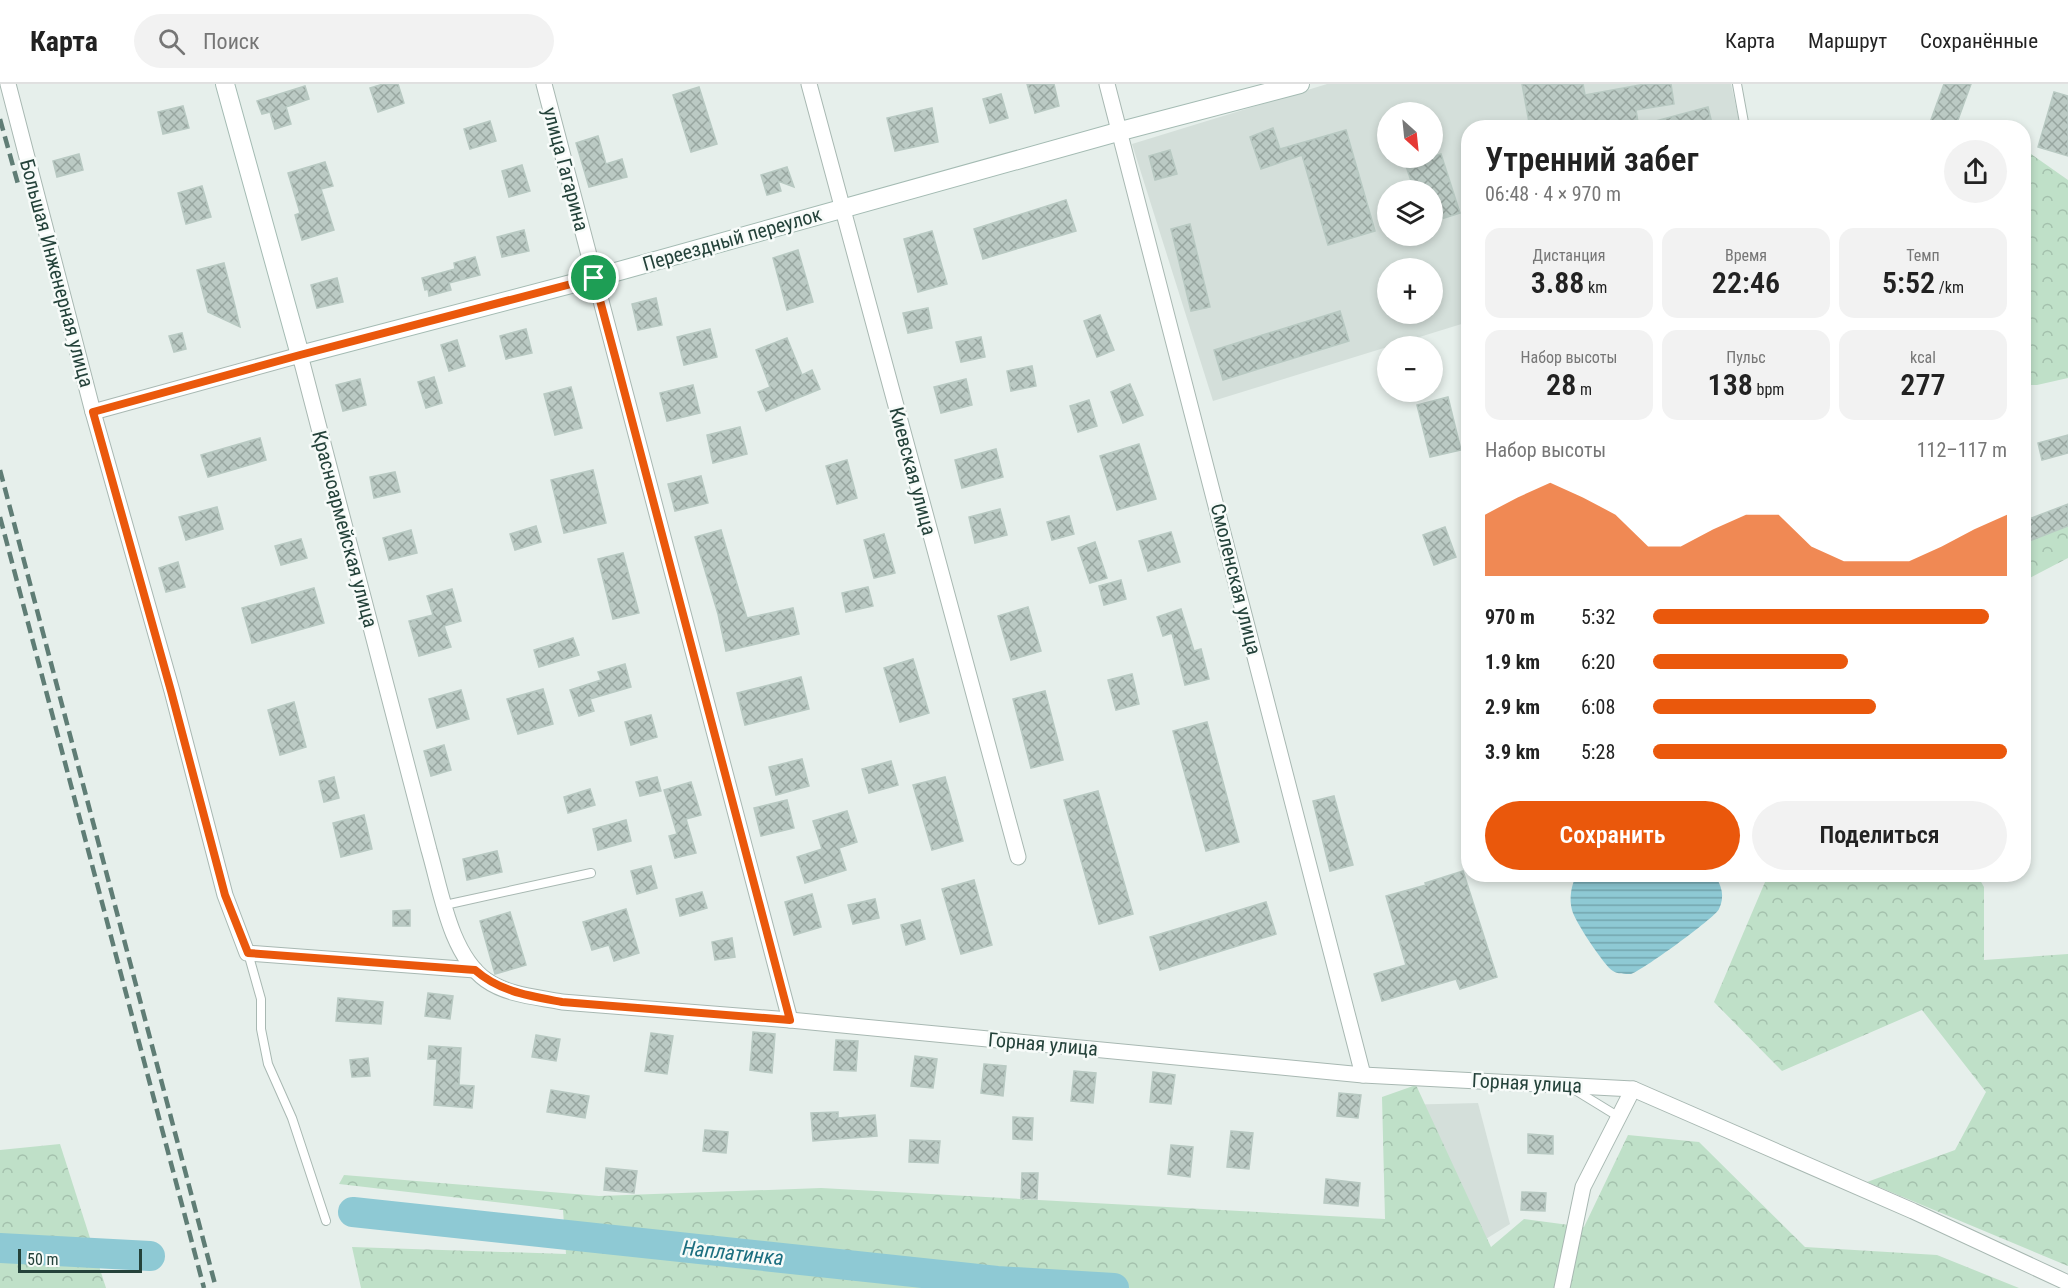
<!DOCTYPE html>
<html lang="ru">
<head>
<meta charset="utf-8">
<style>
	body { margin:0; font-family:"Roboto Condensed",sans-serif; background:#f2f2f2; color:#222; height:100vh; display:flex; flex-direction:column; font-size:22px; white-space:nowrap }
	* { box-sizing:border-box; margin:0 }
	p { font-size:20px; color:#767676 }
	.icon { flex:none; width:33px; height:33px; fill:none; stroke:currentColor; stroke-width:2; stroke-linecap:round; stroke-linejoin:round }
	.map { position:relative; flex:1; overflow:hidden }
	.sheet { position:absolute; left:1461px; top:36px; width:570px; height:762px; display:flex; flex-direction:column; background:#fff; border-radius:24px; box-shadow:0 3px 9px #0003 }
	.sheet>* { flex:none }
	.needle { width:39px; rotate:153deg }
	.buttons { position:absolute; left:1377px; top:18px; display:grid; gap:12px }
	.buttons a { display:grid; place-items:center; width:66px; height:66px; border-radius:50%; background:#fff; box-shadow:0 3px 9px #0003; font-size:30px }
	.scale { position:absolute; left:18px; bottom:15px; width:124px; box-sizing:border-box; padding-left:6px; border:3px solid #24423a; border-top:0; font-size:16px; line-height:21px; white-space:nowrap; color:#24423a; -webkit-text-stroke:4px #f7fbf9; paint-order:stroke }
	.pin { position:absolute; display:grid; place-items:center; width:51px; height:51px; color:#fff; margin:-26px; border:3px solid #fff; border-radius:50%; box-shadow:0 2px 6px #0007 }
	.round { display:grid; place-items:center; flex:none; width:63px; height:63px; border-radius:32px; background:#f2f2f2 }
	.headline { display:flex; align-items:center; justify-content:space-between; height:102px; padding:0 24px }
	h1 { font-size:33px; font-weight:600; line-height:45px }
	.stats { display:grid; grid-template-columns:repeat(3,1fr); gap:9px; height:102px; padding:6px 24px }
	.stats div { display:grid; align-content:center; border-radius:15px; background:#f2f2f2; text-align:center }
	.stats b { font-size:30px; font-weight:600 }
	.stats small { font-size:16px; font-weight:400 }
	.stats p { font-size:16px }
	.chart { height:168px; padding:12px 24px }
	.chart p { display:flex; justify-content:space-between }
	.chart svg { width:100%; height:108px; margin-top:6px; fill:#ea580c; opacity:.7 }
	.action { display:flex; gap:12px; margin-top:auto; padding:12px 24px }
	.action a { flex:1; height:69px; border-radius:36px; background:#ea580c; color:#fff; font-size:24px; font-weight:600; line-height:69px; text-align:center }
	.action a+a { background:#f2f2f2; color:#222 }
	ul { padding:0 24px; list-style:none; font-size:20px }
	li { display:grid; grid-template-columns:96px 72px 1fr; align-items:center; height:45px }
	li i { height:15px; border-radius:8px; background:#ea580c }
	header { display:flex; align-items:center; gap:36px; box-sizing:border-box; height:84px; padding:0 30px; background:#fff; border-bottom:2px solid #e0e0e0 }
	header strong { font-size:28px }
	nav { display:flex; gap:33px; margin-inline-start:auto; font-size:21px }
	.search { width:420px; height:54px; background:#f2f2f2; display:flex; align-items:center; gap:15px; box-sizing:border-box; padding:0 21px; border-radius:33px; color:#767676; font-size:22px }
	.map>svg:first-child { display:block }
	.built { fill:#d4dfda; fill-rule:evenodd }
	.forest { fill:url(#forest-crowns) }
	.water { fill:url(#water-rules) }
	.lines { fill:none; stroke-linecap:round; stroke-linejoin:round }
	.river { stroke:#8ec9d4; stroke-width:30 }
	.building { fill:url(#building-cross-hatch); stroke:#b8c9c2; stroke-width:1.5 }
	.lane-casing { stroke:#a8b8b2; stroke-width:10 }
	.street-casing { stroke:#a8b8b2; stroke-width:17 }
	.secondary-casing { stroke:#a4bbb3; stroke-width:20 }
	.lane { stroke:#fff; stroke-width:8 }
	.street { stroke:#fff; stroke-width:15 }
	.secondary { stroke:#fff; stroke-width:18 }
	.rail { stroke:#5f7d75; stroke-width:4.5; stroke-dasharray:12 6; stroke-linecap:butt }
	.route-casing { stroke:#fff; stroke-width:12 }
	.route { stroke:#ea580c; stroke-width:8 }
	.labels { text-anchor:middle; stroke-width:5; stroke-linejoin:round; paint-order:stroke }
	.street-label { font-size:20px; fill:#24423a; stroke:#f7fbf9 }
	.water-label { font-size:21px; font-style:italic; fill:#1c6f80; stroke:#f7fbf9 }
</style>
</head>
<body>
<header>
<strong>Карта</strong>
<div class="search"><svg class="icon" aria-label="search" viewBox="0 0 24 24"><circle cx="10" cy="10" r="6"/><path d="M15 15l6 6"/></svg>Поиск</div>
<nav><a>Карта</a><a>Маршрут</a><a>Сохранённые</a></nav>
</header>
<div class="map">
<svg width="2068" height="1204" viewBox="0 0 2068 1204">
	<defs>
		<pattern id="forest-crowns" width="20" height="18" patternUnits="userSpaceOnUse" patternTransform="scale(1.5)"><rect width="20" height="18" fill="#bfe0c8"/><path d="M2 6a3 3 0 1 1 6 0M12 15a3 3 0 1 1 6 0" fill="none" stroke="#a4c1ad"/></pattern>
		<pattern id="water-rules" width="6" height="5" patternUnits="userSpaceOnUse" patternTransform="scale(1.5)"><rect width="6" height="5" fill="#8ec9d4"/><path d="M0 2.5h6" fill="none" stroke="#74a5ad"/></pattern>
		<pattern id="building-cross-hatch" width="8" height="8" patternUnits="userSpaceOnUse" patternTransform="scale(1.5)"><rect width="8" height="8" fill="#bbcac4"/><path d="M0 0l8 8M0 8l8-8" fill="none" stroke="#98a6a0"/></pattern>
	</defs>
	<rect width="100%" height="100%" fill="#e6efeb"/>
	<g class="built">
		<path d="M1327 0H1731L1740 41 1733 44H1468V238L1213 317 1132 60ZM1388 28H1432V74H1388ZM1388 106H1432V152H1388ZM1388 184H1432V230H1388Z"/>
		<polygon points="1478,1019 1510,1140 1473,1163 1399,1021"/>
	</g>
	<g class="forest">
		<polygon points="2024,65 2068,96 2068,294 2037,301 2024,301"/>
		<polygon points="2068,438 2068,474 2024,497 2024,458"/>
		<polygon points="1768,791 1977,791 1984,803 1984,876 2068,870 2068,1182 1867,1098 1955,1066 1986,1008 1922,926 1782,987 1714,918"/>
		<polygon points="1416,1001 1491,1163 1524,1135 1584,1143 1628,1051 1699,1058 1805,1163 1937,1171 2019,1204 361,1204 352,1163 566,1170 563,1126 339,1100 344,1091 599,1112 821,1104 1385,1135 1382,1013"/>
		<polygon points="60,1060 106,1204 0,1204 0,1066"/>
	</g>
	<path class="water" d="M1577 790 1714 791C1722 801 1725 813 1719 825 1715 834 1640 888 1631 890 1625 890 1617 890 1613 887 1605 883 1574 836 1572 826 1569 815 1571 801 1577 790Z"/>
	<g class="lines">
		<g class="river">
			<polyline points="353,1128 997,1197 1114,1204"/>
			<polyline points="0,1164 150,1172"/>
		</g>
	</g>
	<g class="building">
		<polygon points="383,0 398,0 404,19 378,28 370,4"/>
		<polygon points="1027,0 1054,0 1059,22 1035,29"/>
		<polygon points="1522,0 1583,0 1585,11 1645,0 1671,0 1674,20 1636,26 1639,44 1530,44"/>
		<polygon points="1944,0 1971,0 1955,44 1928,44"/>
		<polygon points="305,2 309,15 286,23 291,40 275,45 270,28 262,30 257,17"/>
		<polygon points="699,3 717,60 691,68 673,11"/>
		<polygon points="2054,8 2068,12 2068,72 2038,63"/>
		<polygon points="1001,10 1008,34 990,39 983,15"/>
		<polygon points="183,22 189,44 163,50 158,28"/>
		<polygon points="1708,23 1713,44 1648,44 1648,39"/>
		<polygon points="932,24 938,58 895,67 887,34"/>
		<polygon points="490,37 496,57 470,65 464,45"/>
		<polygon points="1273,44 1280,65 1346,46 1375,147 1328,161 1302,71 1261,85 1250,53"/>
		<polygon points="598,52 606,80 622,75 627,93 589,103 576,59"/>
		<polygon points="1170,66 1177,90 1155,96 1149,72"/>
		<polygon points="79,70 83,86 57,93 53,77"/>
		<polygon points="1441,70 1460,129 1432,138 1432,106 1414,106 1406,82"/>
		<polygon points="325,78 333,102 321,105 334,146 302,156 295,131 300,129 288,89"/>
		<polygon points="522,81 530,107 509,113 502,87"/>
		<polygon points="787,83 794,103 778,97 781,107 767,111 761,91"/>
		<polygon points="202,102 211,133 186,140 178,109"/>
		<polygon points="1066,116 1076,147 983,175 974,145"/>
		<polygon points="1190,140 1210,223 1191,227 1171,145"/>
		<polygon points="524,146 529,167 502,173 497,153"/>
		<polygon points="932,147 947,200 918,208 904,155"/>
		<polygon points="798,166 813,218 787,226 773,174"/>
		<polygon points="475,173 480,191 449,199 451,206 429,212 428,205 425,206 422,194 455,185 454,179"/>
		<polygon points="224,179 234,218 240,243 208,228 197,186"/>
		<polygon points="337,194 343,218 317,224 311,201"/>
		<polygon points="656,214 662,241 638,246 632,220"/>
		<polygon points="928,224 932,244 908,249 903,229"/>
		<polygon points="1340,227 1349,257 1223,296 1214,266"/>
		<polygon points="1100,231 1114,266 1097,273 1084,237"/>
		<polygon points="526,245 532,269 506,275 500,252"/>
		<polygon points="710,245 717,273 684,281 677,253"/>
		<polygon points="182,249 186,265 174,268 169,252"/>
		<polygon points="981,253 985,273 961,278 956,258"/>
		<polygon points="787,254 802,291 812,286 820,305 766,327 758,308 770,303 756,266"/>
		<polygon points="457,256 465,282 449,287 441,261"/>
		<polygon points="1032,282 1036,302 1011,307 1007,287"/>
		<polygon points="434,293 442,319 426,324 418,298"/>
		<polygon points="360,295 366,321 343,327 336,301"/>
		<polygon points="966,295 972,321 941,329 934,303"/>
		<polygon points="1130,300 1143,331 1123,339 1111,308"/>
		<polygon points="693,301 700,329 667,337 660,309"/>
		<polygon points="571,303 582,344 555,351 544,310"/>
		<polygon points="1448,313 1461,366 1430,373 1417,321"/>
		<polygon points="1089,316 1097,342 1078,348 1070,322"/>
		<polygon points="740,343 747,370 713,379 707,351"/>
		<polygon points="2068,351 2068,369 2042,376 2038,359"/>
		<polygon points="260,354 266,376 208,393 201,371"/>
		<polygon points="1139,360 1156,415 1117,426 1100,372"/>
		<polygon points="996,365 1003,393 962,404 955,376"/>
		<polygon points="847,376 857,414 837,420 826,382"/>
		<polygon points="593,386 606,439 564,449 551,396"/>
		<polygon points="395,388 400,408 374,414 370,393"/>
		<polygon points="701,392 708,419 675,427 668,400"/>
		<polygon points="2068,420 2068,442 2024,459 2024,437"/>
		<polygon points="217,423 223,445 186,456 179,433"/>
		<polygon points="1000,425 1007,451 975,459 969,433"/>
		<polygon points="1069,432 1074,450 1052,456 1047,438"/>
		<polygon points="536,442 541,458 515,466 510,450"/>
		<polygon points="1445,443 1456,473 1434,481 1423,451"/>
		<polygon points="411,446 417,469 389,476 383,454"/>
		<polygon points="721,446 747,534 793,524 799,550 726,567 718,530 695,453"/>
		<polygon points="1171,448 1180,478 1148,487 1139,457"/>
		<polygon points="884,450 895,489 874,494 864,456"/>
		<polygon points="301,455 307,474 281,481 275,462"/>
		<polygon points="1095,458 1107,494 1090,499 1078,464"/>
		<polygon points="623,469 639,529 613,535 598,475"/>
		<polygon points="178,478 185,503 166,508 159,484"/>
		<polygon points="1121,496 1126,515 1104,521 1099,502"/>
		<polygon points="868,503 873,522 846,528 842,509"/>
		<polygon points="314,504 324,539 252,559 242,524"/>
		<polygon points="452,505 461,537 444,542 451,563 419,572 409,537 433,531 427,512"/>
		<polygon points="1028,523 1041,567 1011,576 998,532"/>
		<polygon points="1181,525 1194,567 1201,565 1209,595 1185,601 1172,549 1163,552 1157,533"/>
		<polygon points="573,554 579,571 539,583 534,566"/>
		<polygon points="913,575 929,629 900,638 884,584"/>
		<polygon points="625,580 631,603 590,615 594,627 579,632 570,606 601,596 598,588"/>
		<polygon points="1132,590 1139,620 1116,626 1108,596"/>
		<polygon points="801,593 809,625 745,641 737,609"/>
		<polygon points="543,605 553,640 518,650 507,615"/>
		<polygon points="461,606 469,635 437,644 429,615"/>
		<polygon points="1045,607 1063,676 1031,684 1013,615"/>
		<polygon points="294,618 306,663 280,671 268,626"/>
		<polygon points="651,631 657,653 631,661 625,638"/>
		<polygon points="1207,638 1239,758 1206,767 1173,647"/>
		<polygon points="444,661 451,686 431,692 424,667"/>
		<polygon points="802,675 809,702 776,711 769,683"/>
		<polygon points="891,677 898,701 869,709 862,685"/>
		<polygon points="334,693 339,714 324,718 319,697"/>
		<polygon points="657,693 661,707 640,712 636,698"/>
		<polygon points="945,693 963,757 932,766 913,701"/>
		<polygon points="691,698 701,731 686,735 696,769 675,774 669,752 677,750 664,706"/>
		<polygon points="590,705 595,721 568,729 564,713"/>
		<polygon points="1098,707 1133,830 1099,840 1064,716"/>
		<polygon points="1334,712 1353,781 1330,787 1313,717"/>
		<polygon points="787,716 794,744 761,752 754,724"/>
		<polygon points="847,727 857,758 839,764 846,786 805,799 797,773 822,765 813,737"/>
		<polygon points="364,731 372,765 341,773 333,739"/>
		<polygon points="626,736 631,757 598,766 593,745"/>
		<polygon points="497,767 502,788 467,796 463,775"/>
		<polygon points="651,782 657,804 637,810 631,787"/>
		<polygon points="1463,787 1497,893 1460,905 1456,895 1382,917 1374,890 1406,881 1386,812 1426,801 1425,799"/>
		<polygon points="974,796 992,861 961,870 942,805"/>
		<polygon points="702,808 707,824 680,832 676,815"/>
		<polygon points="812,810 821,843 794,851 785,818"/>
		<polygon points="875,815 879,834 853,840 848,821"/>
		<polygon points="1266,818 1276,850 1160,886 1150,853"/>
		<polygon points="626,825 639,869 614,877 609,861 592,866 583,838"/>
		<polygon points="410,826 410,842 393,842 393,827"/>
		<polygon points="510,828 526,881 495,890 480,837"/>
		<polygon points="920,836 925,855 906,861 901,841"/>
		<polygon points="732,854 735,873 715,876 712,858"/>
		<polygon points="428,909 453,912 450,935 425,932"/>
		<polygon points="338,914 383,918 381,940 336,937"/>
		<polygon points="753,948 775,950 772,989 750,986"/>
		<polygon points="651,949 673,952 667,990 645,987"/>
		<polygon points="536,951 560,955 556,977 532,973"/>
		<polygon points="836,956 858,957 856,987 834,986"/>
		<polygon points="429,962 461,964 459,1001 474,1002 472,1024 434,1021 437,975 428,975"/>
		<polygon points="915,972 937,975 933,1004 911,1002"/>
		<polygon points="368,974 370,992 352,993 350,976"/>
		<polygon points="984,980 1006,982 1003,1012 981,1009"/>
		<polygon points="1074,987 1096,989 1093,1019 1071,1017"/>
		<polygon points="1153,988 1175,991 1171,1020 1150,1018"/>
		<polygon points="551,1006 589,1012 585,1034 547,1028"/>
		<polygon points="1339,1009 1361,1011 1358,1034 1337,1032"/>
		<polygon points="838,1028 838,1034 875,1031 877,1052 813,1057 811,1029"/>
		<polygon points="1013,1033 1033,1034 1032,1056 1013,1055"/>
		<polygon points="705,1046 728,1048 726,1069 703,1067"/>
		<polygon points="1231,1047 1253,1049 1249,1085 1227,1083"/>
		<polygon points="1528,1050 1553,1052 1553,1070 1528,1069"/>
		<polygon points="910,1056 940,1057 938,1079 909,1078"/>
		<polygon points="1171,1061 1193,1063 1190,1093 1168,1090"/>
		<polygon points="606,1084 637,1087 634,1109 604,1106"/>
		<polygon points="1022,1089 1038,1089 1037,1115 1021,1114"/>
		<polygon points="1326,1095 1360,1099 1358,1122 1324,1119"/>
		<polygon points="1522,1108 1546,1109 1545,1127 1521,1126"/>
	</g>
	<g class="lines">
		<g class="lane-casing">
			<g id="lane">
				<polyline points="1737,0 1745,44"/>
				<polyline points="445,821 591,789"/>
				<polyline points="248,869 261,915 261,945 268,980 292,1034 326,1137"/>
				<polyline points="1575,1006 1619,1033"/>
			</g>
		</g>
		<g class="street-casing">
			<g id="street">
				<polyline points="8,0 93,328 172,607 225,811 247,869 475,886"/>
				<polyline points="544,0 790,936"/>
				<polyline points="809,0 1018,773"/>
				<polyline points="1107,0 1363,991"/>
				<path d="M93 328 300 271 429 766C441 807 450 870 486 896 507 911 537 913 562 918L790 936 1363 991 1633 1005 1913 1127 2068 1199"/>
				<polyline points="1562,1204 1583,1103 1633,1005"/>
			</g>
		</g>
		<g class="secondary-casing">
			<polyline id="secondary" points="225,0 300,271 594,194 1121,47 1300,0"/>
		</g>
		<use href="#lane" class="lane"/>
		<use href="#street" class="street"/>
		<use href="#secondary" class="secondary"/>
		<g class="rail">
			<polyline points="0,35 18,100"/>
			<polyline points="0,386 216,1204"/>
			<polyline points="0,433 204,1204"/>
		</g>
	</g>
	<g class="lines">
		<g class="route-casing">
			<path id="route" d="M594 194 616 276 790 936 562 918C530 912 500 908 475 886L248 869 225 811 171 607 93 328 300 271Z"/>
		</g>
		<use href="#route" class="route"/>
	</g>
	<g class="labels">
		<g class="street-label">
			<text transform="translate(566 85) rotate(75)" y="7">улица Гагарина</text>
			<text transform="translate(732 155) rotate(-16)" y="7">Переездный переулок</text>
			<text transform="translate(57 189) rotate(75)" y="7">Большая Инженерная улица</text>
			<text transform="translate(913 387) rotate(75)" y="7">Киевская улица</text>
			<text transform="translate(345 445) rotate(75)" y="7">Красноармейская улица</text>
			<text transform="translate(1236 495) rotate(76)" y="7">Смоленская улица</text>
			<text transform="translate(1043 960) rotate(5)" y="7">Горная улица</text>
			<text transform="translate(1527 999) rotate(3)" y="7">Горная улица</text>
		</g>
		<g class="water-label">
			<text transform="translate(733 1169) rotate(6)" y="7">Наплатинка</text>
		</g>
	</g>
</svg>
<div class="buttons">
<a><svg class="needle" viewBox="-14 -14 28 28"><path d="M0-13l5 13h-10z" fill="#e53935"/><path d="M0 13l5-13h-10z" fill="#767676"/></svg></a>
<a><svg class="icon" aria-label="layers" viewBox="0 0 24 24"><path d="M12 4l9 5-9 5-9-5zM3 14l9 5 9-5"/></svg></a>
<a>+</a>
<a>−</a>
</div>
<div class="scale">50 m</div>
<div class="pin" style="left:594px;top:194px;background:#1e9e55"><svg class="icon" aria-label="arrive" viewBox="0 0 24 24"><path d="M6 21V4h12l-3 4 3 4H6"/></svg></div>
<section class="sheet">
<div class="headline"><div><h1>Утренний забег</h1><p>06:48 · 4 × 970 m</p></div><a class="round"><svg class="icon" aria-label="share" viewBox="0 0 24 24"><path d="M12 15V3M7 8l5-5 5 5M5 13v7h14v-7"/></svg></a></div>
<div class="stats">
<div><p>Дистанция</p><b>3.88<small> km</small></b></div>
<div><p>Время</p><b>22:46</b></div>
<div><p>Темп</p><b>5:52<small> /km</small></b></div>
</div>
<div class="stats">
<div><p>Набор высоты</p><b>28<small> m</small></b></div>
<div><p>Пульс</p><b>138<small> bpm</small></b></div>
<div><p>kcal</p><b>277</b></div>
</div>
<div class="chart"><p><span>Набор высоты</span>112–117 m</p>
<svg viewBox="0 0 160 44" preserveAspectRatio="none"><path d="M0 44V19L10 12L20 6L30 12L40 19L50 32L60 32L70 25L80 19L90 19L100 32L110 38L120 38L130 38L140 32L150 25L160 19V44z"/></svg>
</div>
<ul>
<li><b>970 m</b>5:32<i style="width:95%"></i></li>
<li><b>1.9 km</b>6:20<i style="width:55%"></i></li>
<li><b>2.9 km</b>6:08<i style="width:63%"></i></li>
<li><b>3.9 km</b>5:28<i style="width:100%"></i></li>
</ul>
<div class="action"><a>Сохранить</a><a>Поделиться</a></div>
</section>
</div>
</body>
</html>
